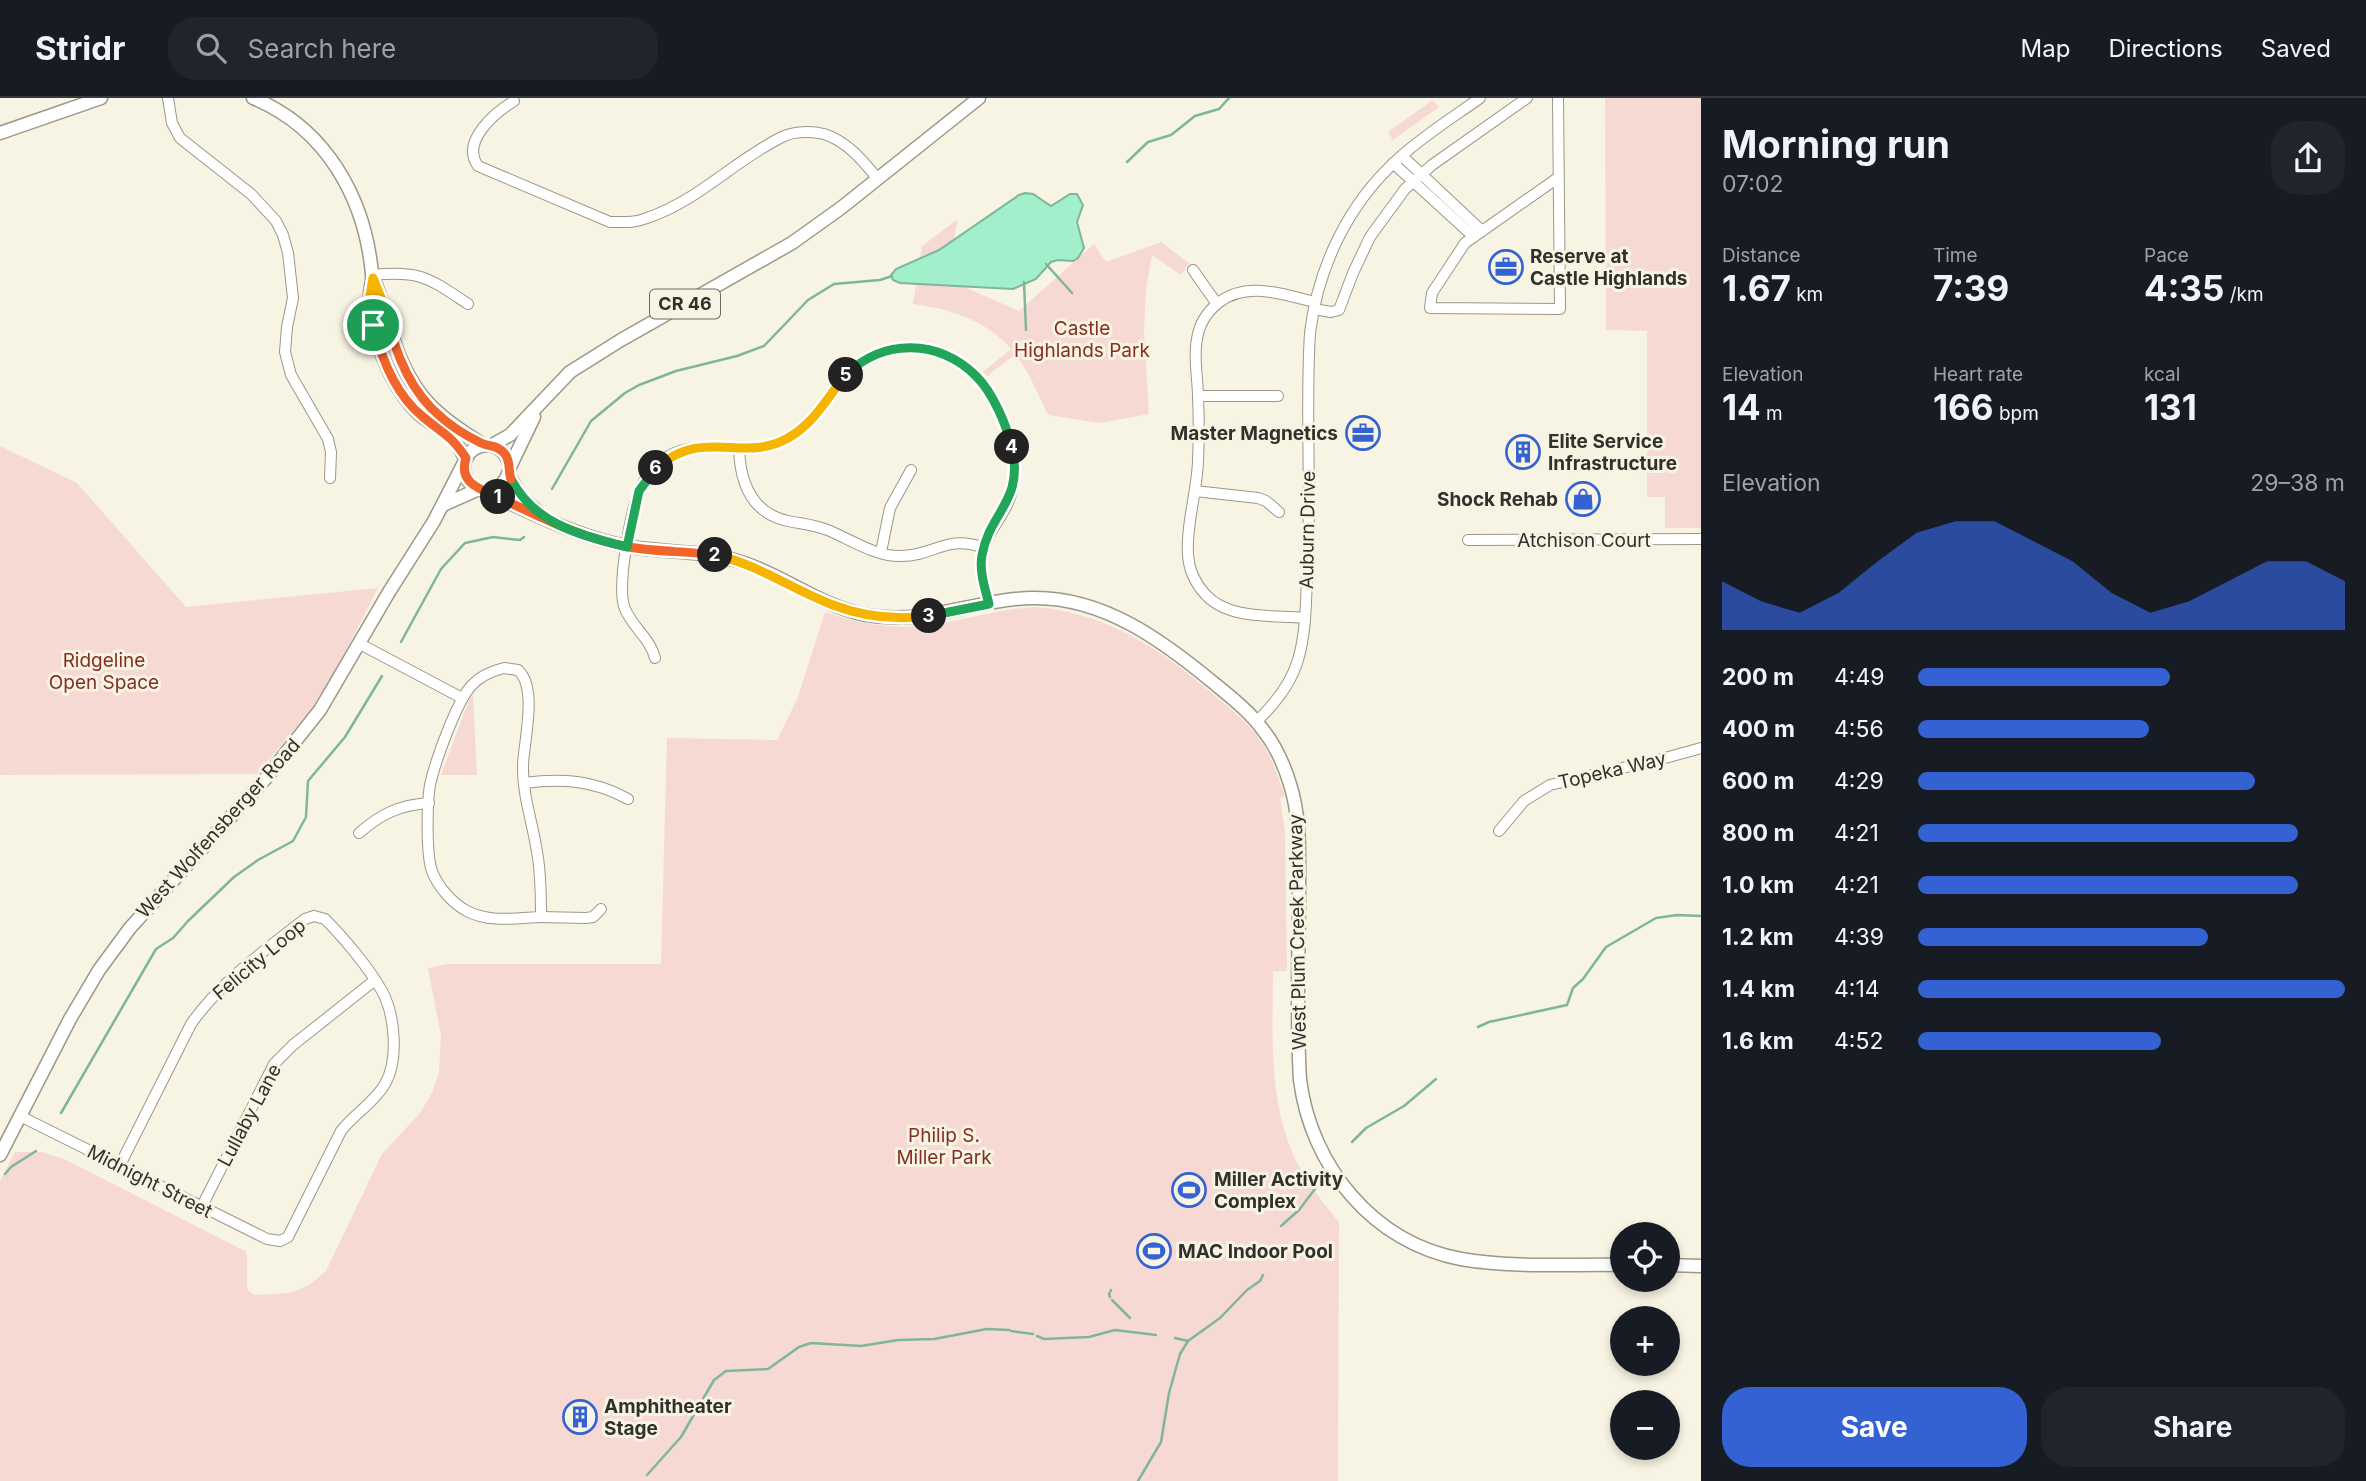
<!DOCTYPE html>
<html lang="en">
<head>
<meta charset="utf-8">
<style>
	body { margin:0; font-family:Inter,sans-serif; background:#20242c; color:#f1f3f6; height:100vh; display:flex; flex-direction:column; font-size:26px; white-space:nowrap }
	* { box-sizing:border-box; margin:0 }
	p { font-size:23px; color:#9ea1a6 }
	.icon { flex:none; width:38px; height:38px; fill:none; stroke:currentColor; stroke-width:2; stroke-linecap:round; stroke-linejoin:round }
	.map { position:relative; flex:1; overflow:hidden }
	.drawer { display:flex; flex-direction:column; background:#171b24; width:665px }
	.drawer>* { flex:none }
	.controls { position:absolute; left:1610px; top:1124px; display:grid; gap:14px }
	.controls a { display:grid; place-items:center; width:70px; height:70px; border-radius:50%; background:#171b24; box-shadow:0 4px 10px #0003; font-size:35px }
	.pin { position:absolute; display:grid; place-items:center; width:60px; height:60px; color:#fff; margin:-30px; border:4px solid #fff; border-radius:50%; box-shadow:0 2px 7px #0007 }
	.km { position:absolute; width:35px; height:35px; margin:-18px; border-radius:50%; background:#222; color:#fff; font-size:19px; line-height:35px; text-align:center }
	.round { display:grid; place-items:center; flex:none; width:74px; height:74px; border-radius:28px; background:#20242c }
	.head { display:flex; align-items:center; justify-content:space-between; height:119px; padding:0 21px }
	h1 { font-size:38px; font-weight:700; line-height:52px }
	.stats { display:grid; grid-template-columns:repeat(3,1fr); gap:10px; height:119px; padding:7px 21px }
	.stats div { display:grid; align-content:center }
	.stats b { font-size:35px; font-weight:700 }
	.stats small { font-size:19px; font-weight:400 }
	.stats p { font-size:19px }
	.chart { height:196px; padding:14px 21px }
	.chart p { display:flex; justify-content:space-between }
	.chart svg { width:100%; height:126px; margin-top:7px; fill:#3462d2; opacity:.7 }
	.primary-button { display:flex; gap:14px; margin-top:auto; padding:14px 21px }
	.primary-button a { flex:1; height:80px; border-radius:28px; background:#3462d2; color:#fff; font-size:28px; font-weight:700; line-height:80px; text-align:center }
	.primary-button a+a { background:#20242c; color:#f1f3f6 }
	ul { padding:0 21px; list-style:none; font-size:23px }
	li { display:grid; grid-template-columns:112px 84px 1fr; align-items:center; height:52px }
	li i { height:18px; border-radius:9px; background:#3462d2 }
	header { display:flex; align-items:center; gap:42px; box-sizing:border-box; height:98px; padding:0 35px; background:#171b24; border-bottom:2px solid #363941 }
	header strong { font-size:33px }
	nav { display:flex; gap:38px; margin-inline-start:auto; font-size:24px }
	.search { width:490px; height:63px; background:#20242c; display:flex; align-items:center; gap:18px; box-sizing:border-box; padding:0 24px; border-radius:28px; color:#9ea1a6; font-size:26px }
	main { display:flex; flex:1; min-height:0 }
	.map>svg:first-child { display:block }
	.green { fill:#f7d9d3 }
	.water { fill:#a1efcb; stroke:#7fb69b; stroke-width:2 }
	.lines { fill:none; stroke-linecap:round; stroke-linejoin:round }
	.stream { stroke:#7fb69b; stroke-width:2.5 }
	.minor-casing { stroke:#9b9889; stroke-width:12 }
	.major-casing { stroke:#9b9889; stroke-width:15 }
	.minor { stroke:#fff; stroke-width:10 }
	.major { stroke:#fff; stroke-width:12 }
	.split-1-casing { stroke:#fff; stroke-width:14 }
	.split-2-casing { stroke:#fff; stroke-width:14 }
	.split-3-casing { stroke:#fff; stroke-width:14 }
	.split-4-casing { stroke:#fff; stroke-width:14 }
	.split-5-casing { stroke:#fff; stroke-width:14 }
	.split-6-casing { stroke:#fff; stroke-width:14 }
	.split-7-casing { stroke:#fff; stroke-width:14 }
	.split-8-casing { stroke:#fff; stroke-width:14 }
	.split-9-casing { stroke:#fff; stroke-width:14 }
	.split-1 { stroke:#f0652b; stroke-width:9 }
	.split-2 { stroke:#f0652b; stroke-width:9 }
	.split-3 { stroke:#f5b400; stroke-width:9 }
	.split-4 { stroke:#22a559; stroke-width:9 }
	.split-5 { stroke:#22a559; stroke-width:9 }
	.split-6 { stroke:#f5b400; stroke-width:9 }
	.split-7 { stroke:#22a559; stroke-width:9 }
	.split-8 { stroke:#f0652b; stroke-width:9 }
	.split-9 { stroke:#f5b400; stroke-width:9 }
	.labels { text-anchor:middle; stroke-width:6; stroke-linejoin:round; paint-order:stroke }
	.shield { fill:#f7f4e3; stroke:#6c6b62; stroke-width:2 }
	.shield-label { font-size:18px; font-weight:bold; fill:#31302a }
	.poi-label { font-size:19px; font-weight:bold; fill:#31302a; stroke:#f7f4e3; text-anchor:start }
	.park-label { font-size:19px; fill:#862e23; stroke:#f7f4e3 }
	.street-label { font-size:19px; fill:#31302a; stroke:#f7f4e3 }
</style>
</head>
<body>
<header>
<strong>Stridr</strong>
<div class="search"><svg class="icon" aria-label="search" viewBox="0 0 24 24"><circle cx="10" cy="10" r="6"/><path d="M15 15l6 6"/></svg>Search here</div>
<nav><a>Map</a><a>Directions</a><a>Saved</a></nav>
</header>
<main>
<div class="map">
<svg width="1701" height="1383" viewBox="0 0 1701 1383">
	<rect width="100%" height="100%" fill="#f7f4e3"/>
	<g class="green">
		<polygon points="1605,0 1701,0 1701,430 1665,430 1665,399 1647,399 1647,233 1606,232"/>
		<polygon points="1433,2 1439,9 1393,42 1388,34"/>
		<path d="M958 121 946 181 1019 213 1094 146 1106 164 1161 144 1189 165 1181 177 1152 157 1146 191 1144 233 1149 316 1100 325 1048 317 1029 277 1016 256 987 278 983 274 1011 251C986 222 950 211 913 206L922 148Z"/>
		<polygon points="0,348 77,385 186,509 378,490 334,576 313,609 257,676 0,677"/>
		<path d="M1035 509C1103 514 1156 548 1207 591 1223 605 1241 618 1255 635 1270 653 1277 676 1285 698L1280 700 1285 733 1287 873H1273C1273 941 1267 1010 1301 1072 1312 1091 1325 1107 1339 1124L1338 1383H0V1083L15 1054H42L64 1061 245 1153 247 1157V1191L254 1197C288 1195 300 1198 326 1173L382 1056 420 1015 432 995 439 974 441 938 428 870 447 866H661L667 640 777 642 798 599 825 514C856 525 889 531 922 528 960 524 997 511 1035 509Z"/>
		<polygon points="473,596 477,677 441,677 468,605"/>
	</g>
	<polygon class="water" points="1025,95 1033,96 1051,108 1070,96 1077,96 1083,107 1077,124 1084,150 1078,160 1073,163 1058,162 1051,164 1036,181 1013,191 900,185 893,182 891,177 896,171 939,152 1019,97"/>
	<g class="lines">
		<g class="stream">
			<polyline points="1127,64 1148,44 1171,37 1195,18 1219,11 1229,0"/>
			<polyline points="1046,166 1072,195"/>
			<polyline points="1024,184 1026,232"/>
			<polyline points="552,391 591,323 625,295 639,287 676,273 737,258 764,248 808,202 834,186 880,182 892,178"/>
			<polyline points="401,544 441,471 465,445 493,439 520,442 524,439"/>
			<polyline points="1478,929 1489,924 1567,907 1573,890 1583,881 1606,849 1656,820 1677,817 1701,818"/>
			<polyline points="61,1015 156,851 173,840 188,823 234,779 258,762 293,743 306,719 308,683 345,639 382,578"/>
			<polyline points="1352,1044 1366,1030 1404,1008 1436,981"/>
			<polyline points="5,1076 11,1069 36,1053"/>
			<polyline points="1281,1128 1299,1112 1321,1083"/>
			<polyline points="1110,1199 1109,1196 1111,1192"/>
			<polyline points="1112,1202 1130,1220"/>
			<polyline points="1011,1233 1033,1236"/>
			<polyline points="1037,1238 1044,1241 1089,1239 1115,1232 1156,1237"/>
			<polyline points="1175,1240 1188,1243"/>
			<polyline points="647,1377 681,1339 714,1282 726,1273 768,1271 799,1249 811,1245 861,1248 898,1242 934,1241 987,1231 1009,1232"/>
			<polyline points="1138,1383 1161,1344 1169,1295 1180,1256 1188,1243 1220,1220 1247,1192 1260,1183 1263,1177"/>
		</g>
		<g class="minor-casing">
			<g id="minor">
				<polyline points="168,0 172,25 180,40 251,96 276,123 283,137 288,155 293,200 287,229 285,254 291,277 328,341 331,354 330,380"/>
				<polyline points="1558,0 1560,211 1430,210 1432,195 1465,145 1559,79"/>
				<path d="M514 3C496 14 460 43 478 68L610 124C623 124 635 125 647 120 698 103 735 62 782 39 794 33 812 33 824 36 847 43 863 63 878 81"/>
				<polyline points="1402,58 1482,133"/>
				<polyline points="1393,65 1474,139"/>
				<polyline points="1193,172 1217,206"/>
				<path d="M372 177C420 172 429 180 468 206"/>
				<polyline points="1314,211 1331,214 1339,212 1353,175 1370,139 1405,91 1432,67 1527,0"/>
				<polyline points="1198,298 1278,298"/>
				<path d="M739 350C740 384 751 415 788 423 803 426 816 427 830 433 851 442 877 459 901 458 935 458 945 436 984 450"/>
				<polyline points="1195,393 1258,400 1266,403 1279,414"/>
				<polyline points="1468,442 1701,441"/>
				<polyline points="881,454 890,410 911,372"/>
				<path d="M1305 520C1272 517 1228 522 1205 496 1195 485 1189 472 1188 457 1186 426 1197 394 1198 363 1199 342 1199 320 1198 299 1198 280 1193 260 1197 241 1199 227 1207 214 1218 205 1247 182 1284 197 1315 204"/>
				<polyline points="360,546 462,600"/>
				<path d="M655 560C650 540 633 530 625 511 616 490 631 408 642 387 675 325 732 363 780 344 831 324 832 265 891 252 905 249 919 249 933 252 955 258 975 273 987 292 1008 327 1025 367 1007 407 998 425 985 438 982 459 980 475 985 491 989 506"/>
				<path d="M504 570 518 572C538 590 524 642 523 667 522 696 533 726 537 754 541 775 541 797 541 819 517 820 489 825 467 813 452 805 438 789 432 773 426 757 427 704 430 687 435 664 456 605 471 588 480 578 491 573 504 570Z"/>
				<path d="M1256 624C1274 607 1291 585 1298 562 1306 535 1306 505 1307 477 1312 396 1305 315 1310 235 1318 169 1348 106 1398 61 1423 38 1452 20 1480 0"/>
				<path d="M524 685C561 680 594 682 628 701"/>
				<polyline points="1499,733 1524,703 1550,687 1665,660 1701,650"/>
				<path d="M359 735C381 716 399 707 429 705"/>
				<polyline points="541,819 586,820 593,819 601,811"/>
				<path d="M20 1018 267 1141 280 1143 288 1139 341 1033C354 1016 374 1005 385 986 399 962 395 917 382 893 369 870 344 840 325 821L314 818 305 821C264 853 221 883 191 926L120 1067"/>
				<polyline points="202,1108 274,966 293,947 375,882"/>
			</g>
		</g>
		<g class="major-casing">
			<g id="major">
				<path d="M253 0C326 30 365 100 372 176 373 183 370 189 370 197 369 219 376 244 385 264 393 283 405 303 420 317 429 325 441 330 450 338 457 344 461 353 465 360"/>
				<polyline points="0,35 101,0"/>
				<path d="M373 180C382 199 385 218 392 237 410 295 434 317 484 347"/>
				<polyline points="492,347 510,337 570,274 621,242 792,145 841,110 979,0"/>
				<polyline points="510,369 534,319"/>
				<polyline points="509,377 521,399 537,413"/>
				<path d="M484 393C531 414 578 440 630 449 668 455 707 452 744 465 786 479 821 508 866 517 926 528 975 501 1033 500 1104 499 1163 543 1215 586 1232 600 1250 614 1263 632 1276 648 1284 667 1290 686 1301 721 1299 757 1299 794 1299 856 1296 919 1300 982 1311 1068 1373 1145 1461 1161 1513 1170 1570 1166 1622 1167"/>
				<polyline points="443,407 479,391"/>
				<path d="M0 1057 70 921 99 872 130 830 266 680 320 612 389 494 434 423 469 355C485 340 506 348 510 369 504 403 463 399 464 366"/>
				<polyline points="1668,1167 1701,1168"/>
			</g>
		</g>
		<use href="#minor" class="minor"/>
		<use href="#major" class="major"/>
	</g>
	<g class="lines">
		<g class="split-1-casing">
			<path id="split-1" d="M373 227C381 259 395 296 422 318 443 336 450 336 466 360 458 385 480 391 498 399"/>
		</g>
		<g class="split-2-casing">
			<path id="split-2" d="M498 399C540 419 583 441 629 449 657 454 686 453 715 457"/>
		</g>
		<g class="split-3-casing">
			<path id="split-3" d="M715 457C758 466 793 492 833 507 864 519 897 522 929 518"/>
		</g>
		<g class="split-4-casing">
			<path id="split-4" d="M929 518 989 506C985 490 979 474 982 457 990 413 1024 404 1012 349"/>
		</g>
		<g class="split-5-casing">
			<path id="split-5" d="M846 277C882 240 940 241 976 278 993 295 1006 326 1012 349"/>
		</g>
		<g class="split-6-casing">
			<path id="split-6" d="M656 370C705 328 742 366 788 340 815 325 827 299 846 277"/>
		</g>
		<g class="split-7-casing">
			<path id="split-7" d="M511 381C535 427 581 437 627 449L639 393 656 370"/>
		</g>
		<g class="split-8-casing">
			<path id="split-8" d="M385 210C393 249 409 293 441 319 452 329 467 338 481 345 490 349 498 347 505 356 511 364 508 373 511 381"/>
		</g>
		<g class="split-9-casing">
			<polyline id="split-9" points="373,227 370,198 373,180 385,210"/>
		</g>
		<use href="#split-1" class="split-1"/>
		<use href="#split-2" class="split-2"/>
		<use href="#split-3" class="split-3"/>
		<use href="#split-4" class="split-4"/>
		<use href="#split-5" class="split-5"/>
		<use href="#split-6" class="split-6"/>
		<use href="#split-7" class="split-7"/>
		<use href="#split-8" class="split-8"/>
		<use href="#split-9" class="split-9"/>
	</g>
	<defs>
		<g id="office-ring" transform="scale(1.75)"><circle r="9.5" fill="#f7f4e3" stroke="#3462d2" stroke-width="1.5"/><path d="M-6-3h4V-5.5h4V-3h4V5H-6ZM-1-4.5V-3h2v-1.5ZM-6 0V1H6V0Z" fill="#3462d2"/></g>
		<g id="building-ring" transform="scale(1.75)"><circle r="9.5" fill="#f7f4e3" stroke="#3462d2" stroke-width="1.5"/><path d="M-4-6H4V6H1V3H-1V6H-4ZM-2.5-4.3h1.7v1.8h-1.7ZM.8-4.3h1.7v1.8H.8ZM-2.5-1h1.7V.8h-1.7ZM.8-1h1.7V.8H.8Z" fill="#3462d2"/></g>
		<g id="shop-ring" transform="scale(1.75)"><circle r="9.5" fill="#f7f4e3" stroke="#3462d2" stroke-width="1.5"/><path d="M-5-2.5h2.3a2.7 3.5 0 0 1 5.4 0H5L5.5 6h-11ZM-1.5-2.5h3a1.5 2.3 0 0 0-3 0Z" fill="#3462d2"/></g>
		<g id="stadium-ring" transform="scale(1.75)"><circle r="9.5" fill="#f7f4e3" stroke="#3462d2" stroke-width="1.5"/><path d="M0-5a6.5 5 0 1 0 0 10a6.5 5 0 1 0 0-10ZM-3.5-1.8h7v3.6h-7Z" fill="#3462d2"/></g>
	</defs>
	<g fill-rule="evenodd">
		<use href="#office-ring" x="1506" y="169"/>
		<use href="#office-ring" x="1363" y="335"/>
		<use href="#building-ring" x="1523" y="354"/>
		<use href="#shop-ring" x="1583" y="401"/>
		<use href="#stadium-ring" x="1189" y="1092"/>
		<use href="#stadium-ring" x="1154" y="1153"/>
		<use href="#building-ring" x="580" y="1319"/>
	</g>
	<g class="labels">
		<rect class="shield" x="650" y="191.5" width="70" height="29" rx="5"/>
		<g class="shield-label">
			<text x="685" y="212">CR 46</text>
		</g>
		<g class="poi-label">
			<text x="1530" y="165">Reserve at<tspan x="1530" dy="22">Castle Highlands</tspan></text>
			<text x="1338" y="342" text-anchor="end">Master Magnetics</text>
			<text x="1548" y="350">Elite Service<tspan x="1548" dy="22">Infrastructure</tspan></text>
			<text x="1558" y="408" text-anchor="end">Shock Rehab</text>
			<text x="1214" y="1088">Miller Activity<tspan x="1214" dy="22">Complex</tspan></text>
			<text x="1178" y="1160">MAC Indoor Pool</text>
			<text x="604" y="1315">Amphitheater<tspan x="604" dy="22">Stage</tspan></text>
		</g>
		<g class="park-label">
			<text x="1082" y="237">Castle<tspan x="1082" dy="22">Highlands Park</tspan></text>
			<text x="104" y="569">Ridgeline<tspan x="104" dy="22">Open Space</tspan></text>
			<text x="944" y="1044">Philip S.<tspan x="944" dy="22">Miller Park</tspan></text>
		</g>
		<g class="street-label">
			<text transform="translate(1307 432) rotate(-89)" y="7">Auburn Drive</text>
			<text x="1584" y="449">Atchison Court</text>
			<text transform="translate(1612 672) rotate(-13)" y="7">Topeka Way</text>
			<text transform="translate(218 730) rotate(-48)" y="7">West Wolfensberger Road</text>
			<text transform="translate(1297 834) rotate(-91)" y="7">West Plum Creek Parkway</text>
			<text transform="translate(259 861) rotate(-40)" y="7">Felicity Loop</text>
			<text transform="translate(249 1017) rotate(-62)" y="7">Lullaby Lane</text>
			<text transform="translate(150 1083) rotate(27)" y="7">Midnight Street</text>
		</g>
	</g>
</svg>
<div class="controls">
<a><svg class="icon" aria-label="locate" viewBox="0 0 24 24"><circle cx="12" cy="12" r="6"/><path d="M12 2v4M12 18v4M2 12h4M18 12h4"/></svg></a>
<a>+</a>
<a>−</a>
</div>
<div class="pin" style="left:373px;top:227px;background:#1e9e55"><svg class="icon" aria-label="arrive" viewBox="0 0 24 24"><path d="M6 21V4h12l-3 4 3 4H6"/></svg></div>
<b class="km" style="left:498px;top:399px">1</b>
<b class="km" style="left:715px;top:457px">2</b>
<b class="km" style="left:929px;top:518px">3</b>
<b class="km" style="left:1012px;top:349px">4</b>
<b class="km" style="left:846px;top:277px">5</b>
<b class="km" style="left:656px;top:370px">6</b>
</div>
<section class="drawer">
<div class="head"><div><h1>Morning run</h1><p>07:02</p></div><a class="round"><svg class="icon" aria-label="share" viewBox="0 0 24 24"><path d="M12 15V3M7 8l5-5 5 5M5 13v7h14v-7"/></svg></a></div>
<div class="stats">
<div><p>Distance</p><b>1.67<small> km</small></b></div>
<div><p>Time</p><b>7:39</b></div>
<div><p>Pace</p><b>4:35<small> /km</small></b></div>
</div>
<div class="stats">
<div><p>Elevation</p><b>14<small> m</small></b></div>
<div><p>Heart rate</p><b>166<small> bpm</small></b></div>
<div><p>kcal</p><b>131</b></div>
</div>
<div class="chart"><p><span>Elevation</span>29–38 m</p>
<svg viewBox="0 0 160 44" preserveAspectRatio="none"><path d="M0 44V27L10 34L20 38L30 31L40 20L50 10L60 6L70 6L80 13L90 20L100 31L110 38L120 34L130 27L140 20L150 20L160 27V44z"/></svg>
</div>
<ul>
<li><b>200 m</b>4:49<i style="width:59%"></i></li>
<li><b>400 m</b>4:56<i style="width:54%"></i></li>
<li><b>600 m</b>4:29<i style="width:79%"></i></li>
<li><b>800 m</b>4:21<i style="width:89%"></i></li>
<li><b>1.0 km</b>4:21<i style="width:89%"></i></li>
<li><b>1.2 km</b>4:39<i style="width:68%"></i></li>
<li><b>1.4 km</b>4:14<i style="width:100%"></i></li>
<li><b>1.6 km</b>4:52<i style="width:57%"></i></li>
</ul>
<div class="primary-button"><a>Save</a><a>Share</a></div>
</section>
</main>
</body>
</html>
